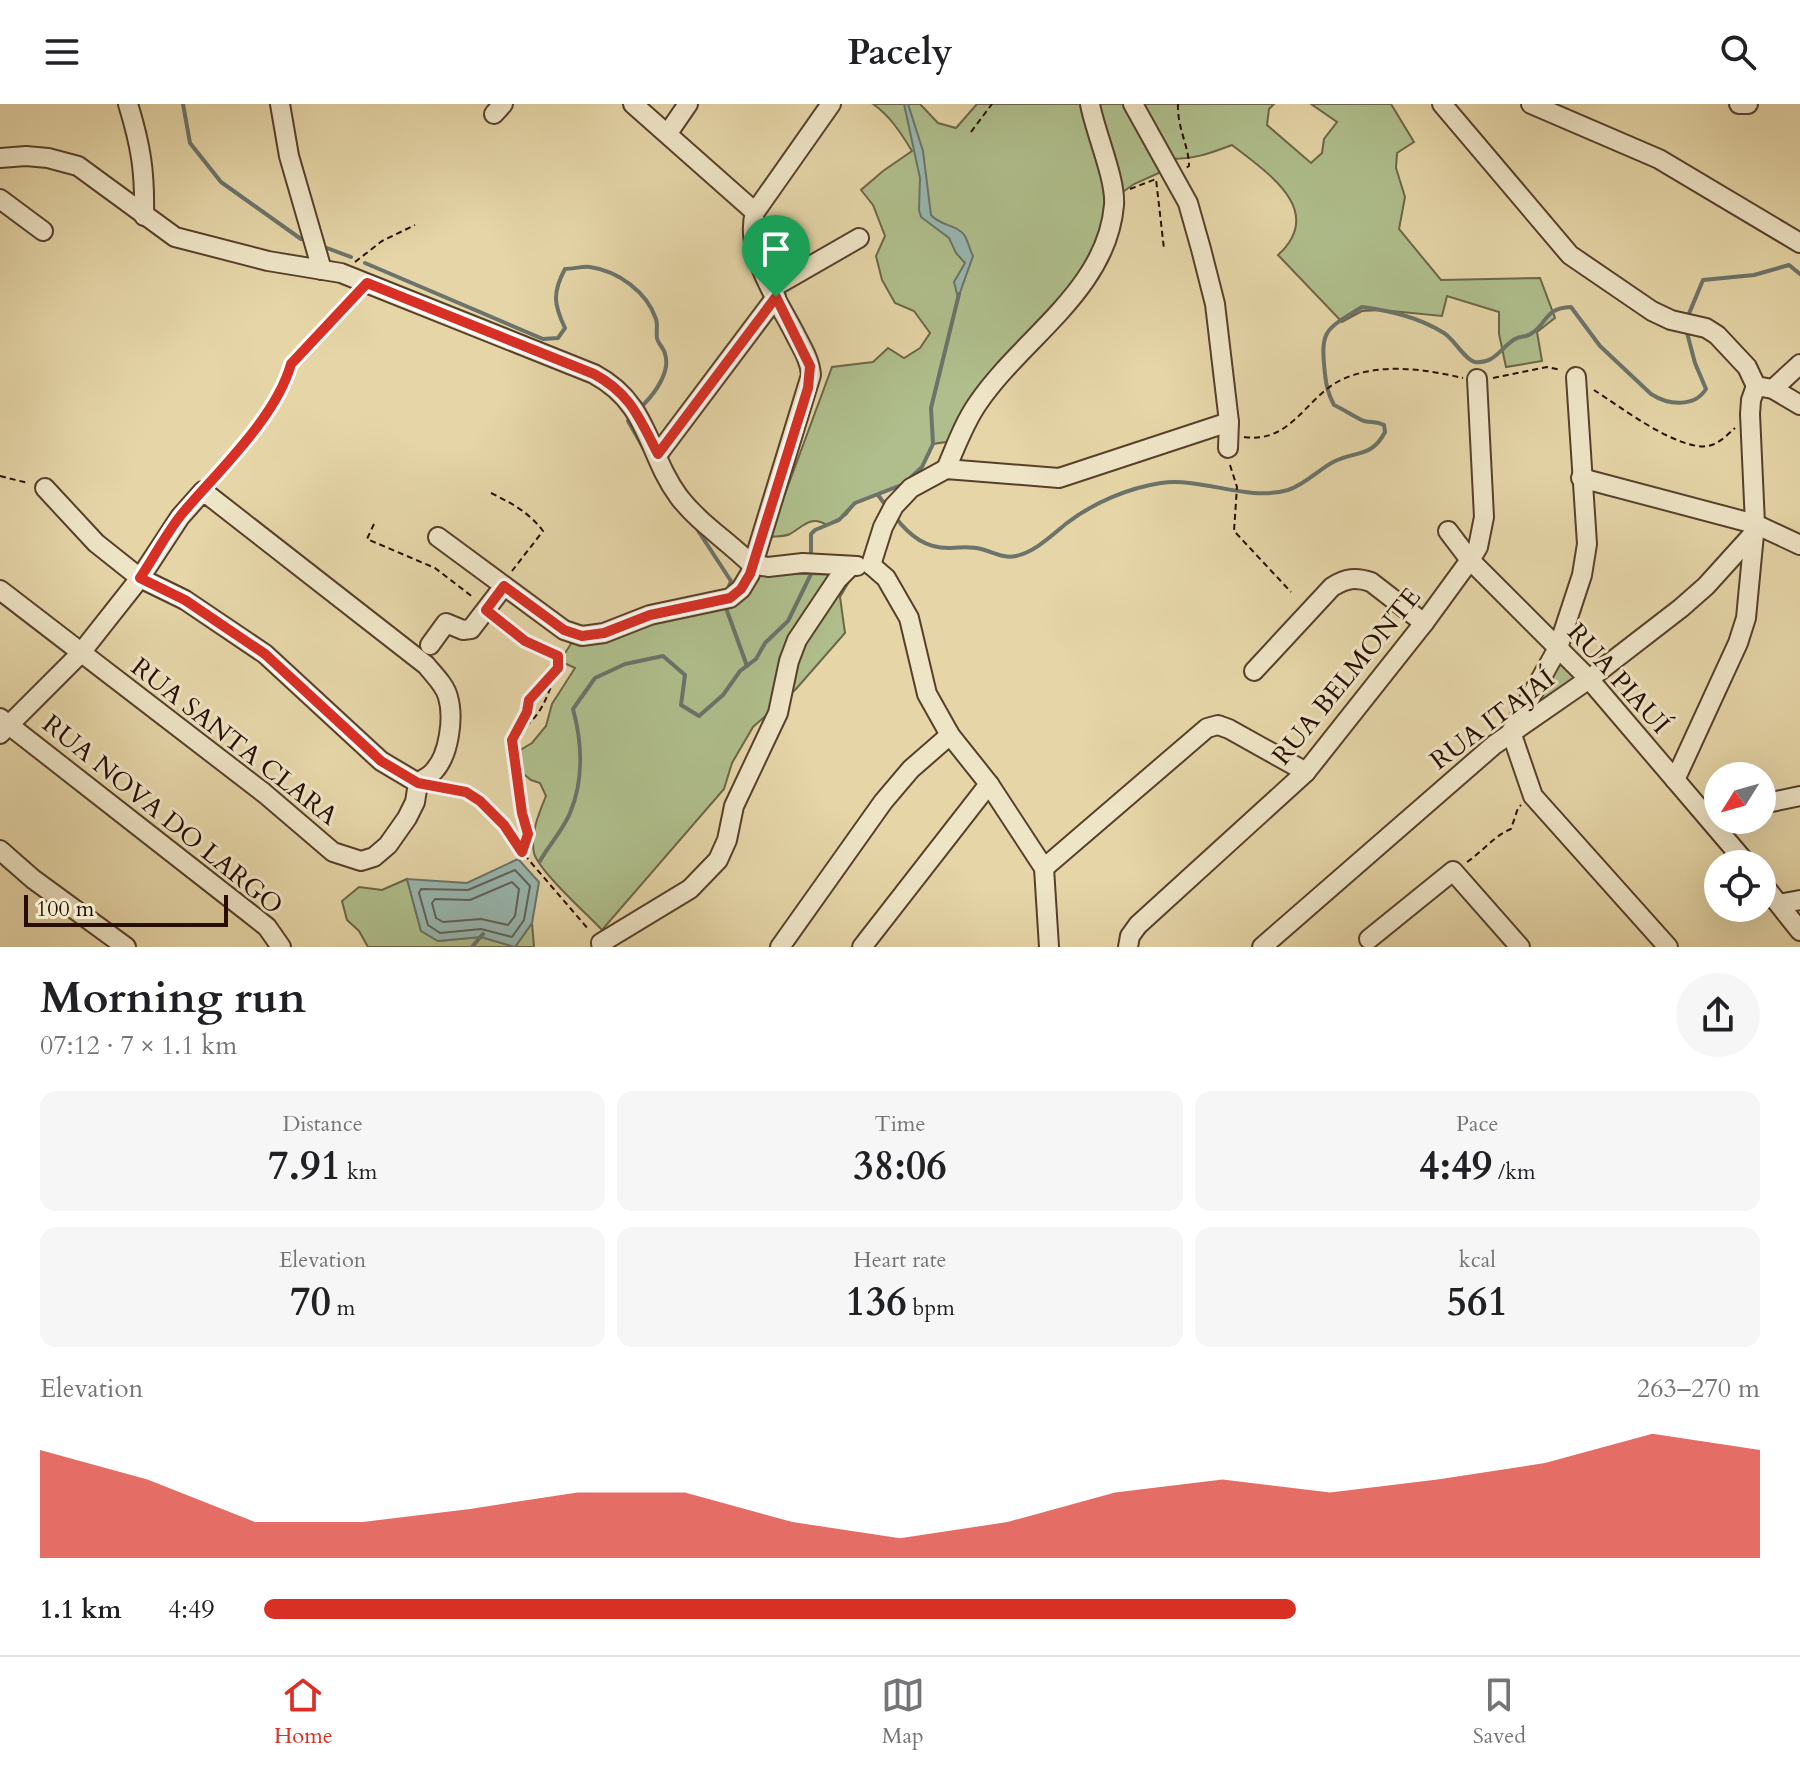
<!DOCTYPE html>
<html lang="en">
<head>
<meta charset="utf-8">
<style>
	body { margin:0; font-family:Cardo,serif; background:#f6f6f6; color:#202124; height:100vh; display:flex; flex-direction:column; font-size:30px; white-space:nowrap }
	* { box-sizing:border-box; margin:0 }
	p { font-size:26px; color:#757577 }
	.icon { flex:none; width:44px; height:44px; fill:none; stroke:currentColor; stroke-width:2; stroke-linecap:round; stroke-linejoin:round }
	.map { position:relative; height:843px; overflow:hidden }
	.side { display:flex; flex-direction:column; background:#fff; flex:1 }
	.side>* { flex:none }
	.needle { width:52px; rotate:233deg }
	.controls { position:absolute; left:1704px; top:658px; display:grid; gap:16px }
	.controls a { display:grid; place-items:center; width:72px; height:72px; border-radius:50%; background:#fff; box-shadow:0 8px 32px #0002; font-size:40px }
	.scale { position:absolute; left:24px; bottom:20px; width:204px; box-sizing:border-box; padding-left:8px; border:4px solid #280e02; border-top:0; font-size:22px; line-height:28px; white-space:nowrap; color:#280e02; -webkit-text-stroke:6px #eee4c6; paint-order:stroke }
	.pin { position:absolute; display:grid; place-items:center; width:68px; height:68px; color:#fff; margin:-82px -34px; border-radius:50% 50% 50% 0; rotate:-45deg; box-shadow:0 0 8px #0007 }
	.pin .icon { rotate:45deg }
	.round { display:grid; place-items:center; flex:none; width:84px; height:84px; border-radius:42px; background:#f6f6f6 }
	.summary { display:flex; align-items:center; justify-content:space-between; height:136px; padding:0 40px }
	h1 { font-size:44px; font-weight:600; line-height:60px }
	.stats { display:grid; grid-template-columns:repeat(3,1fr); gap:12px; height:136px; padding:8px 40px }
	.stats div { display:grid; align-content:center; border-radius:16px; background:#f6f6f6; text-align:center }
	.stats b { font-size:40px; font-weight:600 }
	.stats small { font-size:22px; font-weight:400 }
	.stats p { font-size:22px }
	.chart { height:224px; padding:16px 40px }
	.chart p { display:flex; justify-content:space-between }
	.chart svg { width:100%; height:144px; margin-top:8px; fill:#d93025; opacity:.7 }
	ul { padding:0 40px; list-style:none; font-size:26px }
	li { display:grid; grid-template-columns:128px 96px 1fr; align-items:center; height:60px }
	li i { height:20px; border-radius:10px; background:#d93025 }
	header { display:flex; justify-content:space-between; align-items:center; height:104px; padding:0 40px; background:#fff; font-size:36px; font-weight:600 }
	.tab-bar { display:flex; justify-content:space-around; align-items:center; height:112px; border-top:2px solid #e0e0e0; background:#fff; font-size:22px; color:#757577 }
	.tab-bar a { display:grid; justify-items:center; gap:4px }
	.tab-bar .current { color:#d93025 }
	.map>svg:first-child { display:block }
	.green { fill:#afbe8c; stroke:#6c6647; stroke-width:2 }
	.water { fill:#98b7b0; stroke:#6b736a; stroke-width:2 }
	.lines { fill:none; stroke-linecap:round; stroke-linejoin:round }
	.shore { stroke:#606259; stroke-width:2 }
	.stream { stroke:#6b736a; stroke-width:4 }
	.minor-casing { stroke:#57402b; stroke-width:22 }
	.path { stroke:#280e02; stroke-width:2; stroke-dasharray:6 4; stroke-linecap:butt }
	.minor { stroke:#eee4c6; stroke-width:18 }
	.route-casing { stroke:#fff; stroke-width:16 }
	.route { stroke:#d93025; stroke-width:10 }
	.labels { text-anchor:middle; stroke-width:6; stroke-linejoin:round; paint-order:stroke }
	.street-label { font-size:26px; fill:#280e02; stroke:#eee4c6 }
</style>
</head>
<body>
<header><svg class="icon" aria-label="menu" viewBox="0 0 24 24"><path d="M4 6h16M4 12h16M4 18h16"/></svg>Pacely<svg class="icon" aria-label="search" viewBox="0 0 24 24"><circle cx="10" cy="10" r="6"/><path d="M15 15l6 6"/></svg></header>
<div class="map">
<svg width="1800" height="843" viewBox="0 0 1800 843">
	<rect width="100%" height="100%" fill="#e5d5a7"/>
	<filter id="stains"><feTurbulence type="fractalNoise" baseFrequency=".0025" numOctaves="4"/><feColorMatrix values="0 0 0 0 .2 0 0 0 0 .09 0 0 0 0 .02 0 0 0 .5 -.17"/></filter>
	<radialGradient id="worn" r=".72"><stop offset=".6" stop-color="#630" stop-opacity="0"/><stop offset="1" stop-color="#630" stop-opacity=".3"/></radialGradient>
	<g class="green">
		<path d="M873 0H920L938 19 956 24 977 0H1083L1109 95 1105 120 1088 159 946 338 933 340 922 363 904 380 855 399 846 411 827 421C810 411 804 422 790 430 784 433 775 432 769 433L832 263 873 258 888 244 904 254 920 244 930 229 914 207 895 199 882 176 876 152 885 132 873 101 861 86 883 67 912 47C901 29 890 12 873 0Z"/>
		<polygon points="1093,0 1126,0 1161,68 1134,80 1117,92"/>
		<path d="M1137 0H1274L1269 5 1267 21 1311 59 1322 49 1324 35 1337 18 1311 0H1391L1414 38 1397 49 1396 64 1405 93 1399 125 1441 176 1540 174 1555 214 1537 228 1542 257 1506 263 1499 230V208L1447 192 1442 212 1381 206 1362 207 1342 218 1278 151C1327 106 1266 68 1232 41 1211 49 1190 57 1168 54Z"/>
		<path d="M762 469 853 471 840 493 845 529 796 585 753 623 732 659 724 685 602 826C588 811 538 766 534 749 530 730 539 709 546 692L540 679 531 676 520 667 517 648 532 639 546 622 552 600 575 564 560 557 574 535 753 477Z"/>
		<polygon points="1559,559 1580,578 1525,616"/>
		<polygon points="407,775 421,826 438,837 481,833 515,843 532,819 534,843 368,843 359,827 347,816 342,797 359,783 382,786"/>
	</g>
	<g class="water">
		<path d="M904 0H908L923 47 931 111C940 122 957 120 965 132 968 138 970 146 973 152L958 194 954 178 965 159 956 149 949 134 921 113 919 106 920 74Z"/>
		<polygon points="518,755 539,778 532,819 515,843 481,833 438,837 421,827 407,775 467,779"/>
	</g>
	<g class="lines">
		<g class="shore">
			<polygon points="515,766 530,782 524,816 512,833 481,825 440,829 428,821 419,789 421,785 468,786"/>
			<polygon points="512,778 519,785 515,812 508,821 481,815 443,818 436,814 432,799 435,795 470,796"/>
		</g>
		<g class="stream">
			<polyline points="183,0 190,39 221,78 301,135"/>
			<polyline points="327,144 351,153"/>
			<path d="M365 159 543 235 558 234 565 224C554 201 552 189 565 165 573 165 583 162 590 163 618 167 647 188 656 215 658 221 656 227 657 234 658 240 664 244 665 250 671 267 655 289 644 300"/>
			<polyline points="1688,212 1703,176 1754,171 1789,161 1800,170"/>
			<polyline points="628,317 644,345"/>
			<polyline points="878,391 887,403"/>
			<path d="M895 413C910 432 926 445 951 444 961 443 971 442 981 445 993 448 1004 455 1016 452 1035 448 1052 431 1067 419 1093 399 1128 384 1161 379 1202 373 1247 398 1288 386 1306 380 1319 365 1335 357 1357 347 1372 353 1385 328L1384 321C1376 317 1372 319 1364 317 1358 315 1343 305 1334 301 1328 290 1326 282 1325 270 1320 225 1325 226 1362 203 1391 207 1418 213 1444 229 1454 235 1465 256 1475 258 1495 260 1500 244 1515 235 1520 232 1528 233 1532 229 1547 220 1544 204 1571 203L1600 242 1651 290C1668 301 1694 304 1706 285L1695 259 1686 225"/>
			<polyline points="695,422 731,477 728,485"/>
			<polyline points="811,453 811,430 815,426 839,416 855,399 904,380 922,363 933,340 931,304 959,190"/>
			<polyline points="726,504 747,562"/>
			<path d="M540 757C549 741 563 726 570 709 584 676 582 638 573 605L595 574 625 560 663 552 685 571 681 601 699 612 723 591 740 567 756 555 765 539 788 517 813 466"/>
			<polyline points="472,843 483,830"/>
		</g>
		<g class="minor-casing">
			<g id="minor">
				<path d="M128 0C141 42 145 68 144 112"/>
				<polyline points="280,0 289,52 322,166"/>
				<polyline points="633,0 755,108"/>
				<polyline points="1133,0 1188,99 1201,145 1215,200 1229,318 1228,344"/>
				<polyline points="1442,0 1570,151 1652,207 1671,216 1706,224 1717,231 1747,263 1756,282 1773,285 1800,301"/>
				<polyline points="1531,0 1659,55 1800,139"/>
				<polyline points="1739,0 1748,0"/>
				<polyline points="494,10 503,0"/>
				<polyline points="668,29 688,0"/>
				<path d="M0 54 26 52 48 54 78 62 175 133 268 157 341 169 594 270C650 300 646 348 679 393 699 419 729 438 751 460"/>
				<polyline points="0,95 43,127"/>
				<polyline points="772,184 859,134"/>
				<polyline points="1576,273 1587,440 1582,471 1558,544 1511,628 1533,692 1668,843"/>
				<polyline points="1773,285 1800,260"/>
				<polyline points="658,350 776,193"/>
				<path d="M946 365C956 342 964 319 978 299 1022 234 1107 186 1114 101 1116 75 1095 28 1090 0"/>
				<polyline points="1581,374 1755,420 1800,441"/>
				<polyline points="1448,427 1470,456 1589,575 1747,760"/>
				<path d="M438 433 564 526 582 532 604 529 650 511 730 494 741 485 750 470 811 271C810 256 802 244 795 230 777 195 744 149 755 108L831 0"/>
				<polyline points="751,460 768,463 803,459 857,462"/>
				<polyline points="871,461 886,474 909,514 927,590 950,631 989,680 1044,764 1049,843"/>
				<polyline points="871,461 883,423 894,402 911,384 946,365 1059,374 1229,318"/>
				<polyline points="0,486 264,689 333,748 361,757 374,753 388,741 407,714 415,698 418,679"/>
				<polyline points="430,541 446,519 463,526 471,525 504,482"/>
				<path d="M1254 567 1332 483C1346 474 1356 473 1371 478L1424 519"/>
				<polyline points="0,614 248,808 267,823 281,843"/>
				<path d="M0 630 80 550 140 474 180 413 203 387 426 561C434 571 445 581 448 593 454 614 449 651 434 667 430 672 423 675 418 679L381 657 265 550 185 496 140 474 96 439 45 384"/>
				<polyline points="1675,676 1738,539 1746,514 1755,420 1750,310 1751,296 1756,282"/>
				<polyline points="1762,700 1800,692"/>
				<polyline points="0,746 33,775 126,843"/>
				<polyline points="1044,764 1207,624 1218,621 1229,625 1306,668"/>
				<polyline points="1762,779 1800,827"/>
				<polyline points="1779,800 1800,796"/>
				<polyline points="1369,835 1453,767 1520,843"/>
				<polyline points="602,843 601,839 690,785 718,756 727,736 734,702 778,609 789,557 797,536 837,476 851,462"/>
				<polyline points="780,843 883,698 911,665 950,631"/>
				<polyline points="862,843 989,680"/>
				<polyline points="1128,843 1130,832 1138,821 1306,668 1424,519 1470,456 1478,443 1484,413 1477,275"/>
				<polyline points="1262,843 1494,641 1589,575 1681,504 1706,482 1754,429"/>
			</g>
		</g>
		<g class="path">
			<path d="M1178 0C1177 24 1189 42 1189 62L1186 64"/>
			<polyline points="971,28 992,0"/>
			<polyline points="1130,85 1156,75 1164,145"/>
			<polyline points="355,158 382,137 415,121"/>
			<polyline points="1493,274 1547,263 1561,266"/>
			<path d="M1594 286C1619 302 1678 347 1708 342 1719 340 1727 331 1735 324"/>
			<path d="M1244 333C1291 340 1306 293 1341 276 1379 258 1424 265 1463 274"/>
			<polyline points="1230,361 1237,383 1234,427 1291,488"/>
			<polyline points="0,372 28,379"/>
			<polyline points="214,375 273,299 286,277 291,260 355,191"/>
			<path d="M491 389C511 399 529 408 543 427L512 467"/>
			<polyline points="374,420 367,435 435,464 474,494"/>
			<polyline points="499,517 525,537 558,552 558,564 529,596 527,608 514,631"/>
			<path d="M518 628C541 613 547 594 556 568"/>
			<path d="M514 633C505 667 537 716 523 747"/>
			<polyline points="443,683 466,688 490,706 504,721 522,748 589,826"/>
			<path d="M1467 758C1483 747 1494 732 1511 725L1518 704 1521 701"/>
		</g>
		<use href="#minor" class="minor"/>
	</g>
	<g class="lines">
		<g class="route-casing">
			<path id="route" d="M367 179 594 270C631 290 639 314 658 350L776 193 810 262 808 284 750 470 741 485 730 494 650 511 604 529 582 532 564 526 504 482 486 506 525 537 558 552V564L529 596 527 608 512 636 522 709 528 730 522 748 504 721 480 697 466 688 418 679 381 657 265 550 185 496 140 474C154 453 166 430 181 411 217 368 276 314 291 260Z"/>
		</g>
		<use href="#route" class="route"/>
	</g>
	<g class="labels">
		<g class="street-label">
			<text transform="translate(1346 572) rotate(-51)" y="9">RUA BELMONTE</text>
			<text transform="translate(1619 574) rotate(48)" y="9">RUA PIAUÍ</text>
			<text transform="translate(1492 615) rotate(-37)" y="9">RUA ITAJAÍ</text>
			<text transform="translate(235 637) rotate(38)" y="9">RUA SANTA CLARA</text>
			<text transform="translate(163 710) rotate(39)" y="9">RUA NOVA DO LARGO</text>
		</g>
	</g>
	<rect width="100%" height="100%" filter="url(#stains)"/>
	<rect width="100%" height="100%" fill="url(#worn)"/>
</svg>
<div class="controls">
<a><svg class="needle" viewBox="-14 -14 28 28"><path d="M0-13l5 13h-10z" fill="#e53935"/><path d="M0 13l5-13h-10z" fill="#757577"/></svg></a>
<a><svg class="icon" aria-label="locate" viewBox="0 0 24 24"><circle cx="12" cy="12" r="6"/><path d="M12 2v4M12 18v4M2 12h4M18 12h4"/></svg></a>
</div>
<div class="scale">100 m</div>
<div class="pin" style="left:776px;top:193px;background:#1e9e55"><svg class="icon" aria-label="arrive" viewBox="0 0 24 24"><path d="M6 21V4h12l-3 4 3 4H6"/></svg></div>
</div>
<section class="side">
<div class="summary"><div><h1>Morning run</h1><p>07:12 · 7 × 1.1 km</p></div><a class="round"><svg class="icon" aria-label="share" viewBox="0 0 24 24"><path d="M12 15V3M7 8l5-5 5 5M5 13v7h14v-7"/></svg></a></div>
<div class="stats">
<div><p>Distance</p><b>7.91<small> km</small></b></div>
<div><p>Time</p><b>38:06</b></div>
<div><p>Pace</p><b>4:49<small> /km</small></b></div>
</div>
<div class="stats">
<div><p>Elevation</p><b>70<small> m</small></b></div>
<div><p>Heart rate</p><b>136<small> bpm</small></b></div>
<div><p>kcal</p><b>561</b></div>
</div>
<div class="chart"><p><span>Elevation</span>263–270 m</p>
<svg viewBox="0 0 160 44" preserveAspectRatio="none"><path d="M0 44V11L10 20L20 33L30 33L40 29L50 24L60 24L70 33L80 38L90 33L100 24L110 20L120 24L130 20L140 15L150 6L160 11V44z"/></svg>
</div>
<ul>
<li><b>1.1 km</b>4:49<i style="width:69%"></i></li>
</ul>
</section>
<nav class="tab-bar">
<a class="current"><svg class="icon" aria-label="home" viewBox="0 0 24 24"><path d="M3 11l9-7 9 7M6 9v11h12V9"/></svg>Home</a>
<a><svg class="icon" aria-label="map" viewBox="0 0 24 24"><path d="M3 6l6-2 6 2 6-2v14l-6 2-6-2-6 2zM9 4v14M15 6v14"/></svg>Map</a>
<a><svg class="icon" aria-label="saved" viewBox="0 0 24 24"><path d="M7 4h10v16l-5-4-5 4z"/></svg>Saved</a>
</nav>
</body>
</html>
